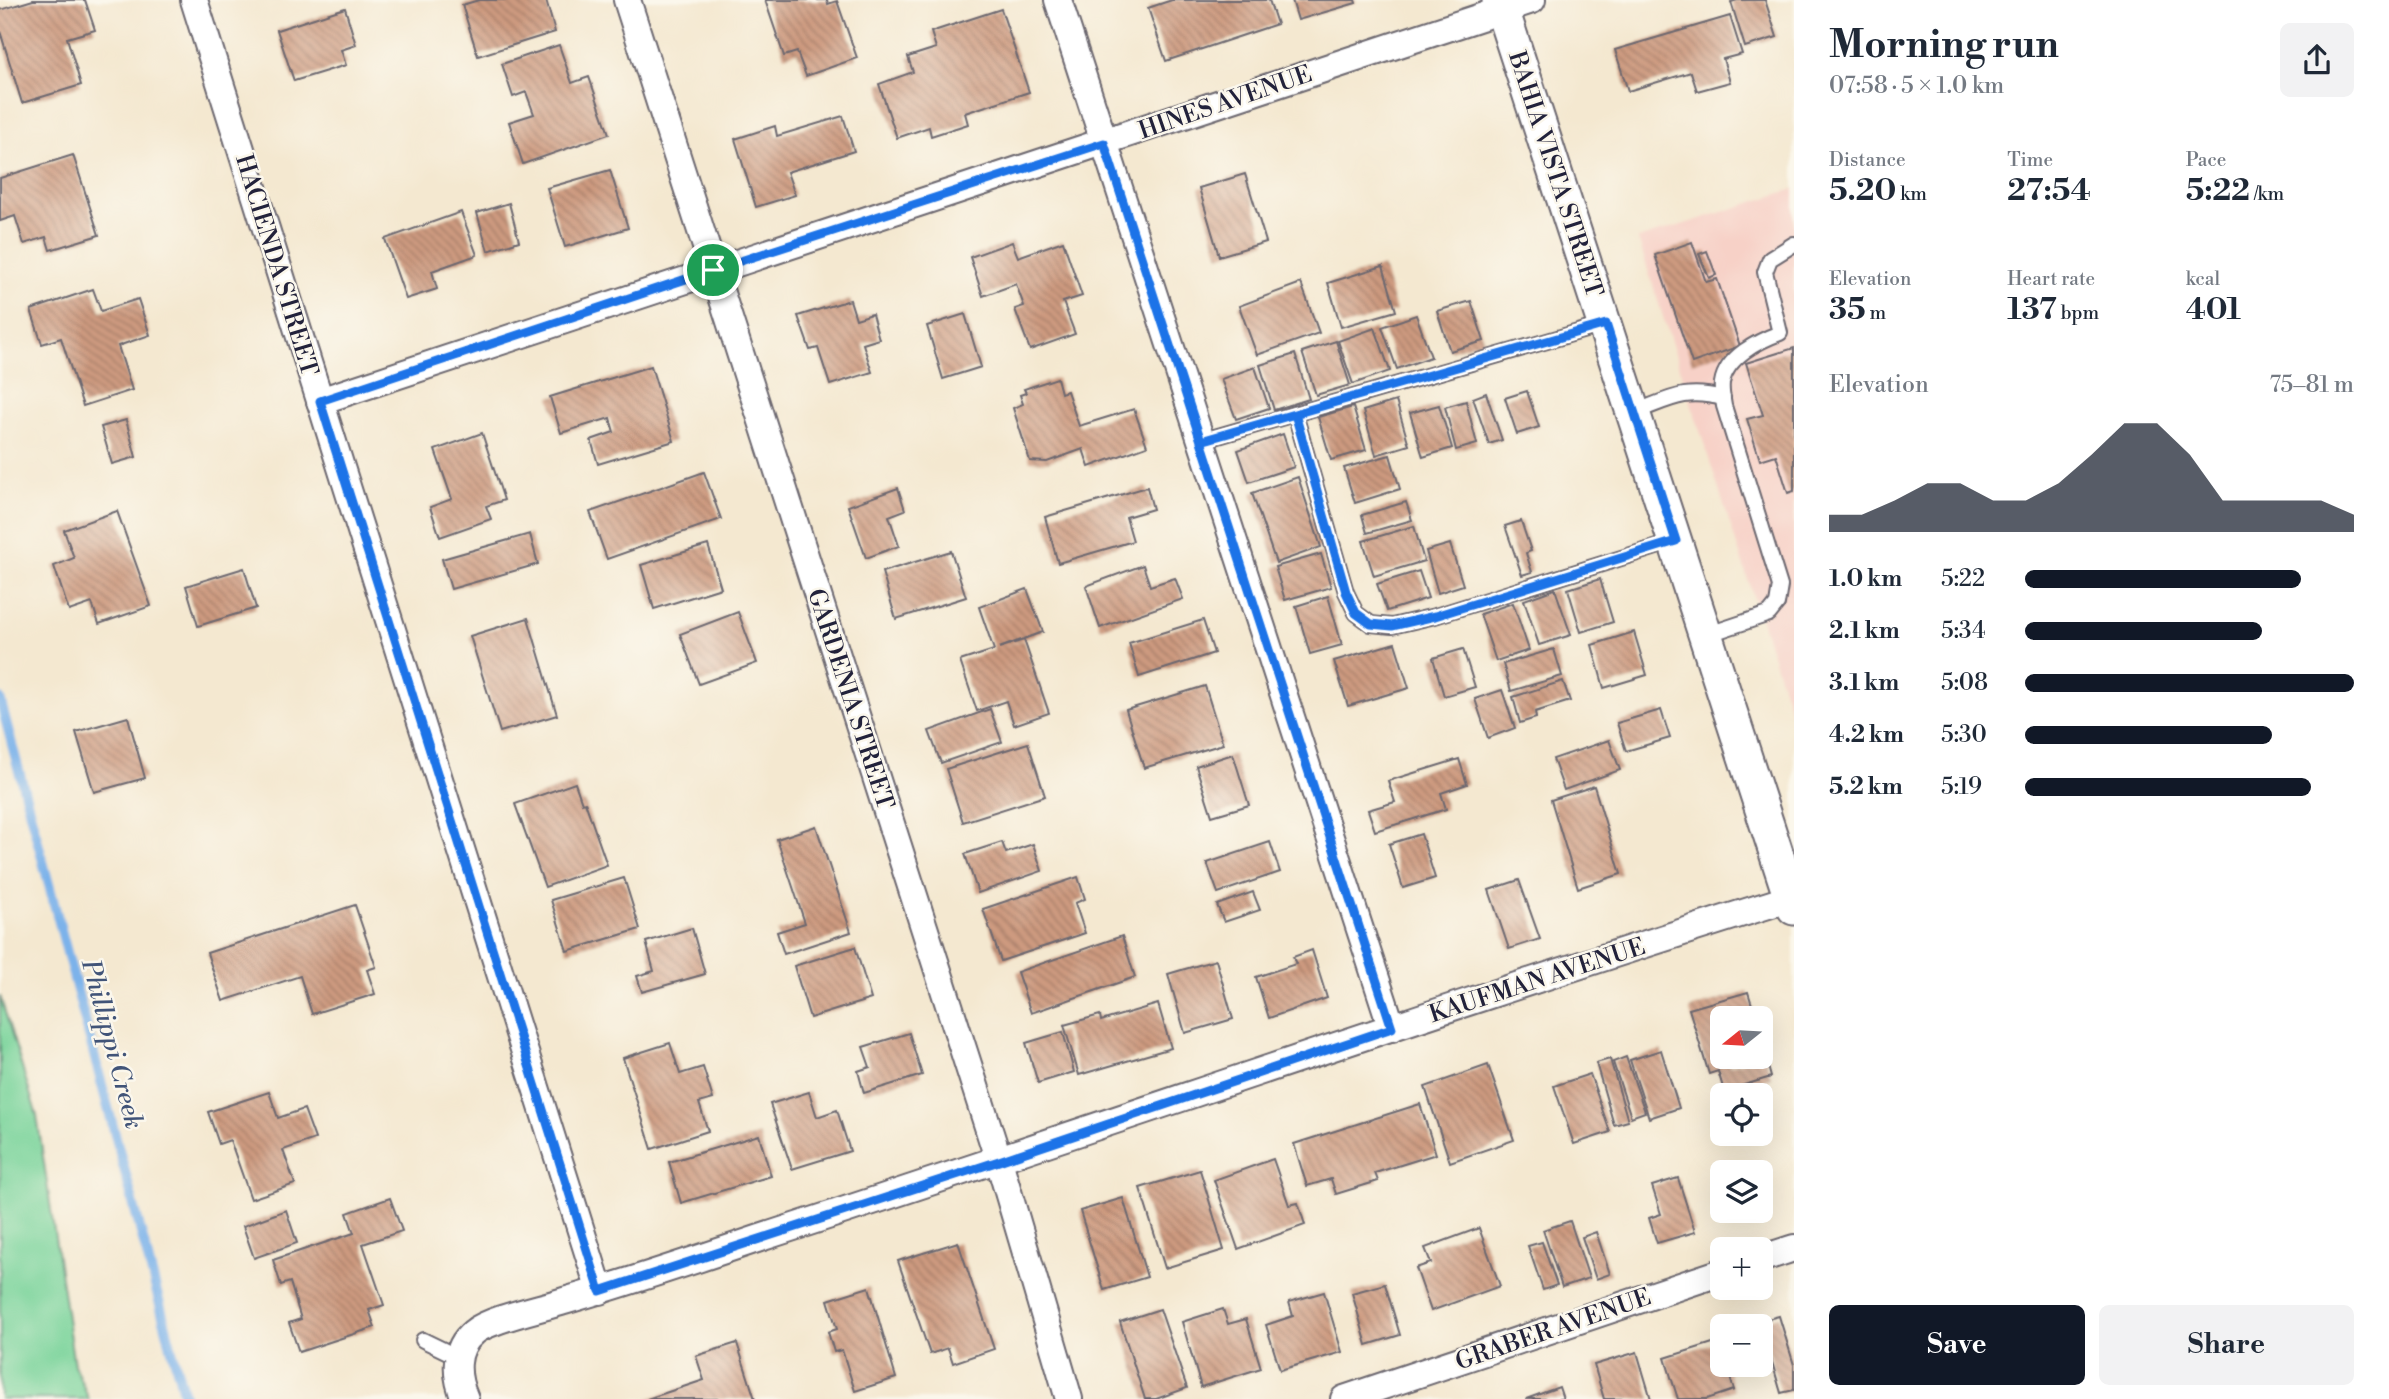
<!DOCTYPE html>
<html lang="en">
<head>
<meta charset="utf-8">
<style>
	body { margin:0; font-family:"Libre Bodoni",serif; background:#f2f2f3; color:#1f2937; height:100vh; display:flex; flex-direction:column; font-size:26px; white-space:nowrap }
	* { box-sizing:border-box; margin:0 }
	p { font-size:23px; color:#747a83 }
	.icon { flex:none; width:38px; height:38px; fill:none; stroke:currentColor; stroke-width:2; stroke-linecap:round; stroke-linejoin:round }
	.map { position:relative; flex:1; overflow:hidden }
	.details { display:flex; flex-direction:column; background:#fff; width:595px }
	.details>* { flex:none }
	.needle { width:46px; rotate:252deg }
	.controls { position:absolute; left:1710px; top:1006px; display:grid; gap:14px }
	.controls a { display:grid; place-items:center; width:63px; height:63px; border-radius:10px; background:#fff; box-shadow:0 7px 28px #0002; font-size:35px }
	.pin { position:absolute; display:grid; place-items:center; width:60px; height:60px; color:#fff; margin:-30px; border:4px solid #fff; border-radius:50%; box-shadow:0 2px 7px #0007 }
	.round { display:grid; place-items:center; flex:none; width:74px; height:74px; border-radius:10px; background:#f2f2f3 }
	.overview { display:flex; align-items:center; justify-content:space-between; height:119px; padding:0 35px }
	h1 { font-size:38px; font-weight:700; line-height:52px }
	.stats { display:grid; grid-template-columns:repeat(3,1fr); gap:10px; height:119px; padding:7px 35px }
	.stats div { display:grid; align-content:center }
	.stats b { font-size:30px; font-weight:700 }
	.stats small { font-size:19px; font-weight:400 }
	.stats p { font-size:19px }
	.chart { height:196px; padding:14px 35px }
	.chart p { display:flex; justify-content:space-between }
	.chart svg { width:100%; height:126px; margin-top:7px; fill:#111827; opacity:.7 }
	.primary-button { display:flex; gap:14px; margin-top:auto; padding:14px 35px }
	.primary-button a { flex:1; height:80px; border-radius:10px; background:#111827; color:#fff; font-size:28px; font-weight:700; line-height:80px; text-align:center }
	.primary-button a+a { background:#f2f2f3; color:#1f2937 }
	ul { padding:0 35px; list-style:none; font-size:23px }
	li { display:grid; grid-template-columns:112px 84px 1fr; align-items:center; height:52px }
	li i { height:18px; border-radius:9px; background:#111827 }
	main { display:flex; flex:1; min-height:0 }
	.map>svg:first-child { display:block }
	.built { fill:#f7d1c7 }
	.park { fill:#78d39a; stroke:#4d7a6a; stroke-width:2 }
	.lines { fill:none; stroke-linecap:round; stroke-linejoin:round }
	.stream { stroke:#7bb2ea; stroke-width:10 }
	.building { fill:url(#building-back-hatch) }
	.service-casing { stroke:#6c676f; stroke-width:18 }
	.minor-casing { stroke:#6c676f; stroke-width:30 }
	.tertiary-casing { stroke:#6c676f; stroke-width:37 }
	.service { stroke:#fff; stroke-width:14 }
	.minor { stroke:#fff; stroke-width:26 }
	.tertiary { stroke:#fff; stroke-width:33 }
	.route-casing { stroke:#fff; stroke-width:14 }
	.route { stroke:#1a73e8; stroke-width:9 }
	.labels { text-anchor:middle; stroke-width:5; stroke-linejoin:round; paint-order:stroke }
	.street-label { font-size:24px; fill:#22223b; stroke:#fbf7ec }
	.water-label { font-size:26px; font-style:italic; fill:#415478; stroke:#fbf7ec }
</style>
</head>
<body>
<main>
<div class="map">
<svg width="1794" height="1399" viewBox="0 0 1794 1399">
	<defs>
		<pattern id="building-back-hatch" width="6" height="6" patternUnits="userSpaceOnUse" patternTransform="scale(1.75)"><rect width="6" height="6" fill="#cd9a7f"/><path d="M-1 5l2 2M0 0l6 6M5-1l2 2" fill="none" stroke="#a67d69"/></pattern>
	</defs>
	<rect width="100%" height="100%" fill="#fbf7ec"/>
	<filter id="ink" filterUnits="userSpaceOnUse"><feTurbulence type="fractalNoise" baseFrequency=".0143" numOctaves="2"/><feDisplacementMap in="SourceGraphic" scale="14" xChannelSelector="R" yChannelSelector="G"/><feConvolveMatrix kernelMatrix="1 2 1 2 8 2 1 2 1" color-interpolation-filters="sRGB"/></filter>
	<filter id="wash" filterUnits="userSpaceOnUse"><feTurbulence type="fractalNoise" baseFrequency=".00686" numOctaves="4" result="noise"/><feDisplacementMap in="SourceGraphic" scale="28" xChannelSelector="R" yChannelSelector="G"/><feGaussianBlur stdDeviation="1.57" result="paint"/><feColorMatrix in="noise" values="0 0 0 0 0 0 0 0 0 0 0 0 0 0 0 0 0 1.4 0 .05"/><feComposite in="paint" operator="in"/></filter>
	<g filter="url(#wash)">
		<rect width="100%" height="100%" fill="#f4e8d0"/>
		<polygon class="built" points="1794,189 1794,722 1638,239"/>
		<polygon class="park" points="0,996 37,1116 74,1365 89,1399 0,1399"/>
		<g class="lines">
			<polyline class="stream" points="0,699 185,1399"/>
		</g>
		<g id="blocks">
			<g class="building">
				<polygon points="33,0 85,0 95,30 67,38 81,85 22,103 0,31 0,10"/>
				<polygon points="479,0 546,0 555,32 478,56 462,5"/>
				<polygon points="765,0 827,0 828,4 837,1 857,58 806,76 797,52 784,56"/>
				<polygon points="1172,0 1269,0 1277,24 1166,61 1148,8"/>
				<polygon points="1292,0 1355,0 1356,3 1298,20"/>
				<polygon points="1737,0 1765,0 1777,37 1745,47 1731,2"/>
				<polygon points="345,8 356,45 341,50 346,65 294,81 277,30"/>
				<polygon points="1001,9 1029,92 965,113 968,124 931,136 929,127 897,138 879,84 913,72 908,57 936,48 931,32"/>
				<polygon points="1730,16 1742,54 1723,59 1730,82 1697,91 1691,72 1628,91 1615,50"/>
				<polygon points="559,45 572,83 589,77 609,134 523,164 509,122 534,114 526,92 513,97 502,64"/>
				<polygon points="843,116 854,151 787,172 795,195 756,207 735,139 775,126 777,136"/>
				<polygon points="73,155 99,235 50,250 46,237 24,244 15,216 0,221 0,178"/>
				<polygon points="610,170 628,228 565,247 547,188"/>
				<polygon points="1245,174 1266,242 1219,256 1199,188"/>
				<polygon points="509,203 519,241 488,251 477,213"/>
				<polygon points="461,212 477,255 432,271 437,289 406,299 385,239"/>
				<polygon points="1063,241 1082,296 1063,302 1075,334 1030,350 1015,309 1024,306 1016,284 983,296 970,257 1012,242 1018,257"/>
				<polygon points="1692,242 1706,282 1717,279 1740,346 1692,363 1655,255"/>
				<polygon points="1707,251 1716,275 1709,278 1699,254"/>
				<polygon points="1383,266 1396,311 1341,327 1328,283"/>
				<polygon points="1301,283 1319,333 1257,355 1239,306"/>
				<polygon points="93,289 101,311 138,299 150,335 118,346 132,390 83,406 61,338 42,344 31,310"/>
				<polygon points="850,300 856,319 872,314 879,339 863,344 872,372 830,385 818,348 810,350 798,316"/>
				<polygon points="1471,301 1484,341 1450,351 1437,311"/>
				<polygon points="965,314 981,367 943,379 927,326"/>
				<polygon points="1416,315 1431,357 1397,369 1382,327"/>
				<polygon points="1375,328 1390,371 1353,384 1338,341"/>
				<polygon points="1336,341 1350,385 1316,395 1302,352"/>
				<polygon points="1794,348 1794,491 1788,493 1776,455 1760,460 1747,419 1763,415 1746,363"/>
				<polygon points="1295,354 1309,399 1274,410 1260,365"/>
				<polygon points="651,366 674,441 598,464 591,440 614,432 610,418 561,433 550,397"/>
				<polygon points="1255,367 1269,408 1236,419 1221,379"/>
				<polygon points="1057,378 1061,393 1067,391 1079,426 1134,409 1147,446 1089,467 1083,449 1047,462 1030,461 1013,408 1023,404 1020,395 1026,393 1024,389"/>
				<polygon points="1527,391 1539,427 1517,434 1505,398"/>
				<polygon points="1486,393 1502,440 1489,444 1473,398"/>
				<polygon points="1396,401 1409,445 1376,455 1363,411"/>
				<polygon points="1466,401 1477,444 1456,450 1445,407"/>
				<polygon points="1439,405 1452,448 1423,457 1410,413"/>
				<polygon points="1353,407 1366,450 1331,460 1318,417"/>
				<polygon points="126,420 136,457 112,464 101,427"/>
				<polygon points="482,433 504,500 486,506 491,519 440,537 430,507 452,499 435,450"/>
				<polygon points="1283,434 1294,467 1249,482 1238,450"/>
				<polygon points="1390,455 1400,489 1355,503 1344,468"/>
				<polygon points="704,472 721,519 607,559 590,512"/>
				<polygon points="1298,477 1321,547 1276,563 1252,493"/>
				<polygon points="1147,487 1153,509 1126,517 1133,541 1058,563 1045,517"/>
				<polygon points="898,488 905,510 889,516 899,546 866,558 848,506"/>
				<polygon points="1406,502 1412,520 1367,533 1362,515"/>
				<polygon points="117,511 151,606 99,624 92,603 69,611 54,566 74,558 64,530"/>
				<polygon points="1521,521 1531,551 1526,553 1532,572 1522,575 1505,526"/>
				<polygon points="1414,526 1424,561 1374,576 1363,541"/>
				<polygon points="530,534 538,564 451,589 442,559"/>
				<polygon points="1450,544 1463,585 1438,593 1426,551"/>
				<polygon points="708,545 721,588 654,609 641,565"/>
				<polygon points="951,551 966,597 896,619 882,572"/>
				<polygon points="1321,554 1331,587 1285,600 1275,567"/>
				<polygon points="1143,565 1150,586 1175,578 1183,599 1100,628 1086,586"/>
				<polygon points="244,568 256,608 198,626 186,586"/>
				<polygon points="1419,571 1428,598 1387,611 1377,584"/>
				<polygon points="1600,579 1613,622 1581,632 1568,589"/>
				<polygon points="1027,589 1043,632 999,648 1024,640 1049,713 1014,725 1006,701 977,711 960,661 994,650 979,607"/>
				<polygon points="1555,589 1571,635 1539,645 1524,600"/>
				<polygon points="1328,596 1342,645 1310,654 1296,606"/>
				<polygon points="1513,603 1529,650 1496,661 1480,614"/>
				<polygon points="738,612 757,663 699,684 680,634"/>
				<polygon points="528,618 557,715 500,732 470,636"/>
				<polygon points="1203,620 1214,653 1139,677 1129,643"/>
				<polygon points="1634,632 1647,675 1604,688 1592,645"/>
				<polygon points="1395,643 1409,688 1348,706 1334,661"/>
				<polygon points="1463,649 1475,687 1444,696 1433,658"/>
				<polygon points="1554,649 1562,676 1511,691 1503,664"/>
				<polygon points="1563,681 1570,701 1535,712 1536,718 1520,723 1513,697"/>
				<polygon points="1205,686 1223,744 1144,768 1126,710"/>
				<polygon points="1502,690 1515,728 1488,738 1475,699"/>
				<polygon points="990,709 1002,742 941,763 929,731"/>
				<polygon points="1661,710 1670,738 1626,751 1617,723"/>
				<polygon points="128,717 145,778 94,792 76,732"/>
				<polygon points="1609,740 1620,770 1564,790 1553,759"/>
				<polygon points="1028,743 1045,796 963,822 946,769"/>
				<polygon points="1233,754 1249,805 1212,816 1196,766"/>
				<polygon points="1459,759 1467,784 1441,793 1446,809 1375,831 1368,810 1395,802 1388,781"/>
				<polygon points="575,783 582,803 585,802 607,865 545,887 515,804"/>
				<polygon points="1594,786 1621,874 1578,888 1551,800"/>
				<polygon points="816,826 851,932 784,954 777,932 805,923 777,839"/>
				<polygon points="1421,834 1435,878 1403,888 1389,844"/>
				<polygon points="1002,842 1006,853 1033,844 1042,871 978,893 965,854"/>
				<polygon points="1270,842 1280,872 1218,893 1207,863"/>
				<polygon points="1078,877 1085,899 1075,903 1085,933 1001,961 983,909"/>
				<polygon points="624,878 640,929 567,951 551,900"/>
				<polygon points="1519,880 1540,939 1509,949 1489,890"/>
				<polygon points="1253,892 1260,910 1224,922 1217,905"/>
				<polygon points="355,905 376,967 367,970 375,994 312,1014 300,976 223,1001 207,953"/>
				<polygon points="692,928 705,974 642,992 637,976 654,971 646,942"/>
				<polygon points="1122,936 1135,977 1031,1013 1017,972"/>
				<polygon points="855,947 871,999 810,1018 794,966"/>
				<polygon points="1312,950 1327,998 1269,1018 1256,977 1296,964 1293,957"/>
				<polygon points="1216,960 1233,1019 1185,1033 1168,974"/>
				<polygon points="1748,992 1756,1018 1722,1018 1722,1057 1727,1057 1729,1066 1765,1056 1771,1077 1724,1091 1718,1071 1709,1074 1689,1009"/>
				<polygon points="1158,1004 1171,1048 1079,1075 1064,1025 1100,1015 1101,1021"/>
				<polygon points="1063,1032 1074,1072 1038,1083 1026,1043"/>
				<polygon points="909,1033 922,1075 864,1093 858,1071 870,1067 863,1047"/>
				<polygon points="670,1043 680,1074 703,1067 713,1099 699,1103 708,1131 652,1149 623,1058"/>
				<polygon points="1661,1050 1679,1108 1649,1118 1630,1060"/>
				<polygon points="1626,1057 1645,1112 1631,1117 1613,1062"/>
				<polygon points="1610,1059 1628,1121 1614,1125 1596,1063"/>
				<polygon points="1488,1065 1514,1140 1450,1162 1425,1087"/>
				<polygon points="1590,1074 1610,1132 1574,1144 1554,1086"/>
				<polygon points="269,1092 278,1118 304,1109 315,1139 283,1150 295,1184 251,1199 230,1140 219,1144 208,1112"/>
				<polygon points="809,1092 817,1117 837,1110 850,1151 792,1169 770,1104"/>
				<polygon points="1420,1104 1436,1154 1375,1173 1378,1181 1336,1194 1331,1179 1307,1186 1294,1144"/>
				<polygon points="759,1135 771,1176 681,1203 669,1162"/>
				<polygon points="1273,1159 1289,1205 1298,1203 1305,1225 1238,1249 1214,1180"/>
				<polygon points="1200,1170 1224,1250 1165,1268 1140,1188"/>
				<polygon points="1678,1178 1695,1232 1657,1243 1649,1218 1661,1214 1652,1186"/>
				<polygon points="390,1198 402,1231 363,1244 384,1305 369,1310 375,1327 299,1352 289,1323 301,1319 290,1282 281,1285 273,1260 354,1233 347,1213"/>
				<polygon points="1123,1198 1147,1277 1104,1290 1080,1211"/>
				<polygon points="286,1210 297,1243 254,1258 243,1226"/>
				<polygon points="1570,1221 1589,1278 1562,1287 1543,1230"/>
				<polygon points="1479,1228 1500,1286 1431,1311 1416,1268 1431,1263 1425,1248"/>
				<polygon points="1596,1232 1610,1274 1596,1279 1582,1237"/>
				<polygon points="958,1242 994,1349 953,1363 948,1348 930,1354 898,1261"/>
				<polygon points="1542,1242 1557,1285 1543,1290 1528,1246"/>
				<polygon points="1385,1284 1400,1335 1367,1345 1352,1293"/>
				<polygon points="869,1287 896,1378 855,1391 842,1350 834,1352 828,1332 837,1329 828,1300"/>
				<polygon points="1324,1292 1342,1352 1280,1370 1266,1325 1293,1316 1289,1302"/>
				<polygon points="1160,1309 1187,1388 1156,1399 1145,1399 1120,1322"/>
				<polygon points="1223,1309 1228,1324 1246,1319 1261,1368 1201,1387 1182,1322"/>
				<polygon points="1779,1316 1794,1365 1794,1390 1781,1393 1760,1321"/>
				<polygon points="1719,1341 1722,1352 1722,1365 1726,1365 1734,1390 1707,1399 1678,1399 1665,1358"/>
				<polygon points="737,1343 755,1399 647,1399 704,1380 696,1356"/>
				<polygon points="1637,1352 1651,1399 1604,1399 1594,1365"/>
				<polygon points="1559,1387 1563,1399 1526,1399"/>
			</g>
		</g>
	</g>
	<g filter="url(#ink)">
		<use href="#blocks" fill-opacity="0" stroke="#6c676f" stroke-width="2"/>
		<g class="lines">
			<g class="service-casing">
				<g id="service">
					<path d="M1635 412C1670 399 1684 388 1723 398"/>
					<polyline points="1295,414 1346,592 1356,613 1371,624 1392,626 1435,616 1676,541"/>
					<polyline points="1201,441 1606,324"/>
					<path d="M1706 635 1769 614 1777 604 1780 586 1724 406C1723 399 1721 391 1722 383 1726 357 1758 341 1780 333L1765 272 1770 259 1794 244"/>
					<polyline points="423,1340 458,1357"/>
				</g>
			</g>
			<g class="minor-casing">
				<g id="minor">
					<polyline points="194,0 600,1291"/>
					<polyline points="627,0 999,1161 1069,1399"/>
					<polyline points="1058,0 1392,1028"/>
					<polyline points="320,401 1532,0"/>
					<polyline points="1760,1259 1794,1248"/>
					<path d="M465 1399C455 1376 453 1349 474 1332 489 1319 543 1308 564 1301 630 1282 695 1260 760 1238 1105 1126 1447 1005 1794 897"/>
					<polyline points="1344,1399 1722,1272"/>
				</g>
			</g>
			<g class="tertiary-casing">
				<polyline id="tertiary" points="1499,0 1794,908"/>
			</g>
			<use href="#service" class="service"/>
			<use href="#minor" class="minor"/>
			<use href="#tertiary" class="tertiary"/>
		</g>
	</g>
	<g class="lines" filter="url(#ink)">
		<g class="route-casing">
			<polyline id="route" points="713,270 320,401 600,1291 999,1161 1392,1028 1201,441 1606,324 1676,541 1435,616 1392,626 1371,624 1356,613 1346,592 1295,414 1201,441 1104,143 713,270"/>
		</g>
		<use href="#route" class="route"/>
	</g>
	<g class="labels">
		<g class="street-label">
			<text transform="translate(1225 102) rotate(-19)" y="8">HINES AVENUE</text>
			<text transform="translate(1556 174) rotate(72)" y="8">BAHIA VISTA STREET</text>
			<text transform="translate(277 265) rotate(73)" y="8">HACIENDA STREET</text>
			<text transform="translate(851 699) rotate(72)" y="8">GARDENIA STREET</text>
			<text transform="translate(1537 980) rotate(-18)" y="8">KAUFMAN AVENUE</text>
			<text transform="translate(1553 1329) rotate(-19)" y="8">GRABER AVENUE</text>
		</g>
		<g class="water-label">
			<text transform="translate(113 1044) rotate(75)" y="9">Phillippi Creek</text>
		</g>
	</g>
</svg>
<div class="controls">
<a><svg class="needle" viewBox="-14 -14 28 28"><path d="M0-13l5 13h-10z" fill="#e53935"/><path d="M0 13l5-13h-10z" fill="#747a83"/></svg></a>
<a><svg class="icon" aria-label="locate" viewBox="0 0 24 24"><circle cx="12" cy="12" r="6"/><path d="M12 2v4M12 18v4M2 12h4M18 12h4"/></svg></a>
<a><svg class="icon" aria-label="layers" viewBox="0 0 24 24"><path d="M12 4l9 5-9 5-9-5zM3 14l9 5 9-5"/></svg></a>
<a>+</a>
<a>−</a>
</div>
<div class="pin" style="left:713px;top:270px;background:#1e9e55"><svg class="icon" aria-label="arrive" viewBox="0 0 24 24"><path d="M6 21V4h12l-3 4 3 4H6"/></svg></div>
</div>
<section class="details">
<div class="overview"><div><h1>Morning run</h1><p>07:58 · 5 × 1.0 km</p></div><a class="round"><svg class="icon" aria-label="share" viewBox="0 0 24 24"><path d="M12 15V3M7 8l5-5 5 5M5 13v7h14v-7"/></svg></a></div>
<div class="stats">
<div><p>Distance</p><b>5.20<small> km</small></b></div>
<div><p>Time</p><b>27:54</b></div>
<div><p>Pace</p><b>5:22<small> /km</small></b></div>
</div>
<div class="stats">
<div><p>Elevation</p><b>35<small> m</small></b></div>
<div><p>Heart rate</p><b>137<small> bpm</small></b></div>
<div><p>kcal</p><b>401</b></div>
</div>
<div class="chart"><p><span>Elevation</span>75–81 m</p>
<svg viewBox="0 0 160 44" preserveAspectRatio="none"><path d="M0 44V38L10 38L20 33L30 27L40 27L50 33L60 33L70 27L80 17L90 6L100 6L110 17L120 33L130 33L140 33L150 33L160 38V44z"/></svg>
</div>
<ul>
<li><b>1.0 km</b>5:22<i style="width:84%"></i></li>
<li><b>2.1 km</b>5:34<i style="width:72%"></i></li>
<li><b>3.1 km</b>5:08<i style="width:100%"></i></li>
<li><b>4.2 km</b>5:30<i style="width:75%"></i></li>
<li><b>5.2 km</b>5:19<i style="width:87%"></i></li>
</ul>
<div class="primary-button"><a>Save</a><a>Share</a></div>
</section>
</main>
</body>
</html>
